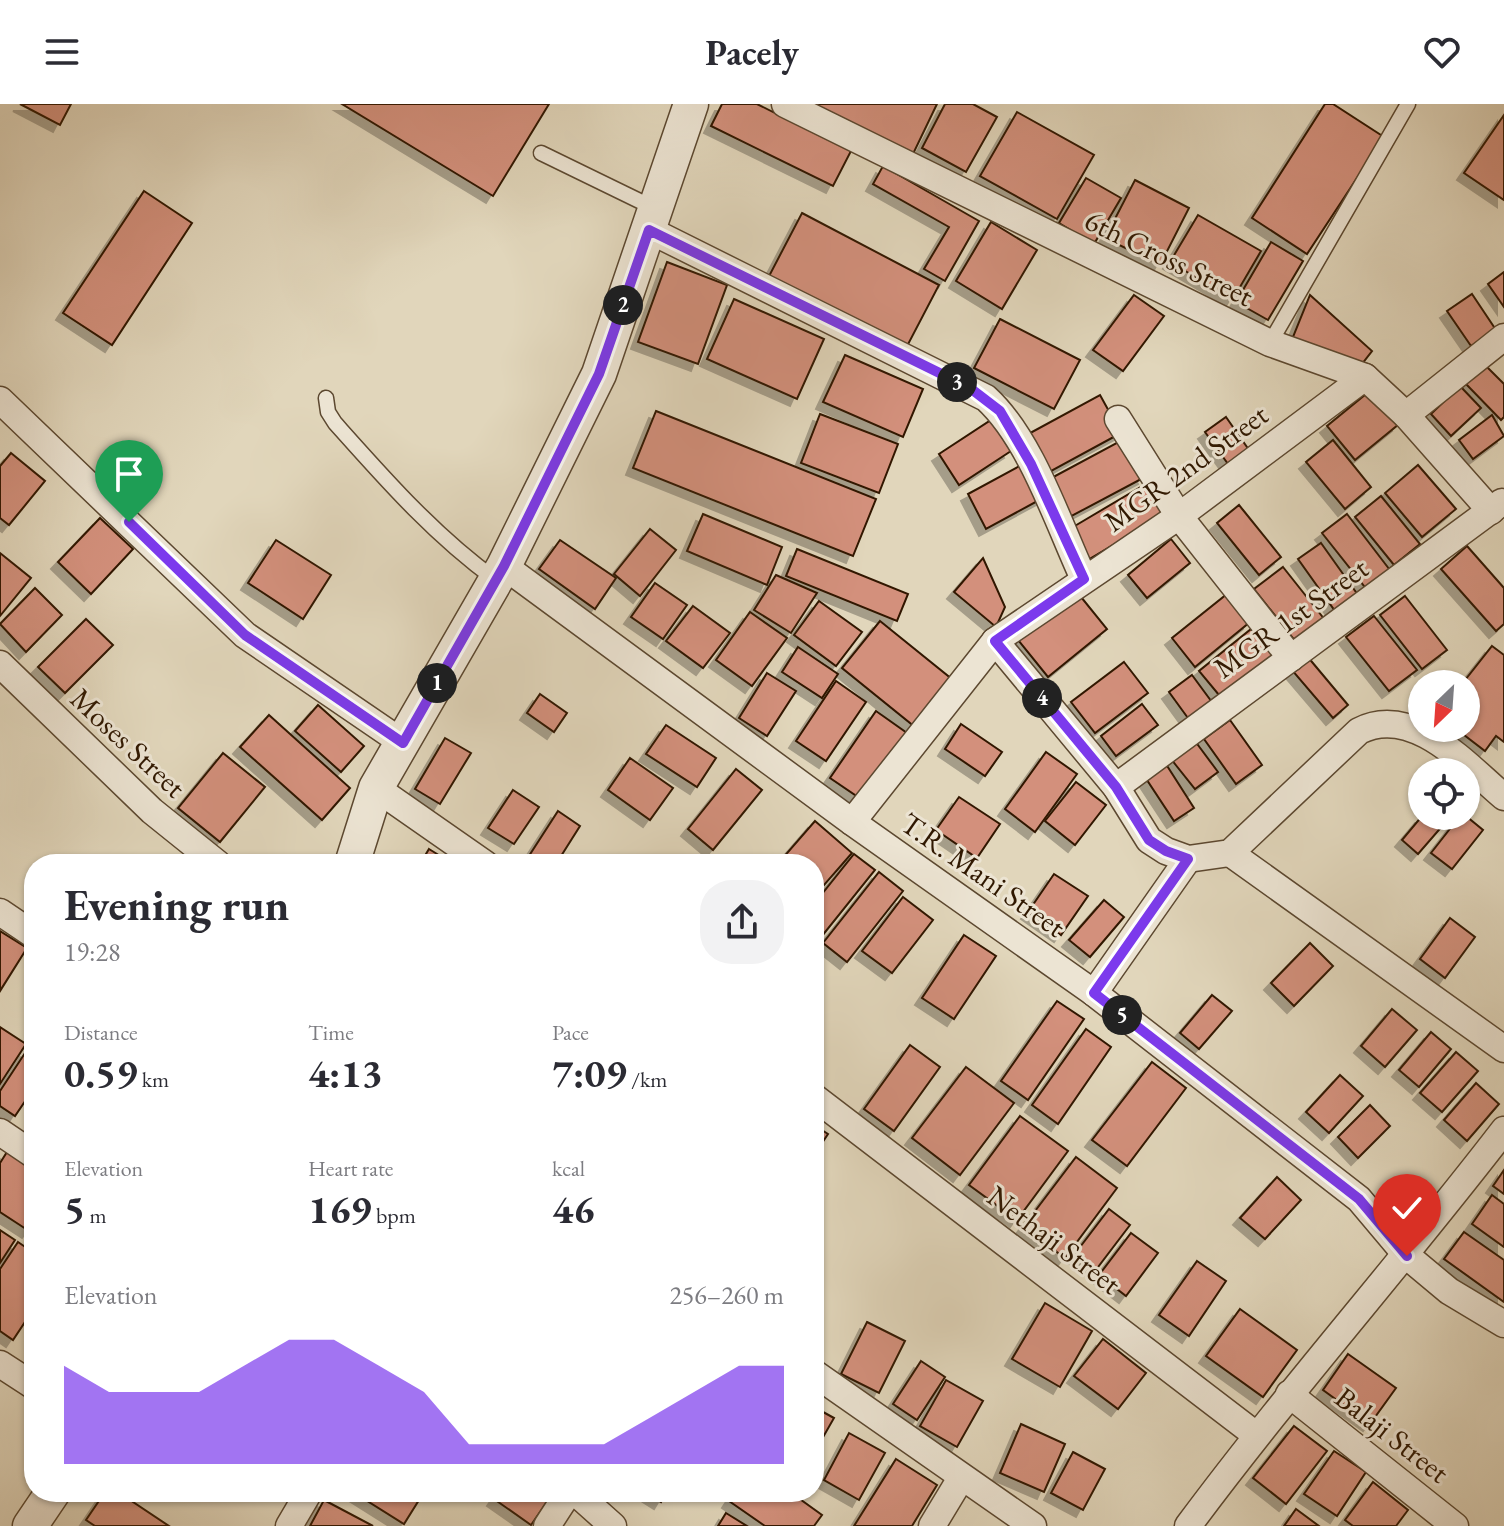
<!DOCTYPE html>
<html lang="en">
<head>
<meta charset="utf-8">
<style>
	body { margin:0; font-family:"EB Garamond",serif; background:#f2f2f3; color:#2b2b33; height:100vh; display:flex; flex-direction:column; font-size:30px; white-space:nowrap }
	* { box-sizing:border-box; margin:0 }
	p { font-size:26px; color:#7c7c81 }
	.icon { flex:none; width:44px; height:44px; fill:none; stroke:currentColor; stroke-width:2; stroke-linecap:round; stroke-linejoin:round }
	.map { position:relative; flex:1; overflow:hidden }
	.sheet { position:absolute; left:24px; top:750px; width:800px; height:648px; display:flex; flex-direction:column; background:#fff; border-radius:32px; box-shadow:0 2px 6px #0004 }
	.sheet>* { flex:none }
	.needle { width:52px; rotate:205deg }
	.fabs { position:absolute; left:1408px; top:566px; display:grid; gap:16px }
	.fabs a { display:grid; place-items:center; width:72px; height:72px; border-radius:50%; background:#fff; box-shadow:0 2px 6px #0004; font-size:40px }
	.pin { position:absolute; display:grid; place-items:center; width:68px; height:68px; color:#fff; margin:-82px -34px; border-radius:50% 50% 50% 0; rotate:-45deg; box-shadow:0 0 8px #0007 }
	.pin .icon { rotate:45deg }
	.km { position:absolute; width:40px; height:40px; margin:-20px; border-radius:50%; background:#222; color:#fff; font-size:22px; line-height:40px; text-align:center }
	.round { display:grid; place-items:center; flex:none; width:84px; height:84px; border-radius:32px; background:#f2f2f3 }
	.summary { display:flex; align-items:center; justify-content:space-between; height:136px; padding:0 40px }
	h1 { font-size:44px; font-weight:700; line-height:60px }
	.stats { display:grid; grid-template-columns:repeat(3,1fr); gap:12px; height:136px; padding:8px 40px }
	.stats div { display:grid; align-content:center }
	.stats b { font-size:40px; font-weight:700 }
	.stats small { font-size:22px; font-weight:400 }
	.stats p { font-size:22px }
	.chart { height:224px; padding:16px 40px }
	.chart p { display:flex; justify-content:space-between }
	.chart svg { width:100%; height:144px; margin-top:8px; fill:#7c3aed; opacity:.7 }
	header { display:flex; justify-content:space-between; align-items:center; height:104px; padding:0 40px; background:#fff; font-size:36px; font-weight:700 }
	.map>svg:first-child { display:block }
	.building { fill:#d3907b; stroke:#301801; stroke-width:2; filter:url(#shadow) }
	.lines { fill:none; stroke-linecap:round; stroke-linejoin:round }
	.service-casing { stroke:#5c4830; stroke-width:17 }
	.minor-casing { stroke:#5c4830; stroke-width:29 }
	.tertiary-casing { stroke:#5c4830; stroke-width:37 }
	.service { stroke:#ece4d3; stroke-width:14 }
	.minor { stroke:#ece4d3; stroke-width:26 }
	.tertiary { stroke:#ece4d3; stroke-width:34 }
	.route-casing { stroke:#fff; stroke-width:16 }
	.route { stroke:#7c3aed; stroke-width:10 }
	.labels { text-anchor:middle; stroke-width:6; stroke-linejoin:round; paint-order:stroke }
	.street-label { font-size:30px; fill:#301801; stroke:#ece4d3 }
</style>
</head>
<body>
<header><svg class="icon" aria-label="menu" viewBox="0 0 24 24"><path d="M4 6h16M4 12h16M4 18h16"/></svg>Pacely<svg class="icon" aria-label="heart" viewBox="0 0 24 24"><path d="M12 20l-8-8c-3-5 5-10 8-4 3-6 11-1 8 4z"/></svg></header>
<div class="map">
<svg width="1504" height="1422" viewBox="0 0 1504 1422">
	<defs>
		<filter id="shadow"><feDropShadow dx="-7" dy="7" stdDeviation="0" flood-color="#0004"/></filter>
	</defs>
	<rect width="100%" height="100%" fill="#e1d6bb"/>
	<filter id="stains"><feTurbulence type="fractalNoise" baseFrequency=".0025" numOctaves="4"/><feColorMatrix values="0 0 0 0 .2 0 0 0 0 .09 0 0 0 0 .02 0 0 0 .5 -.17"/></filter>
	<radialGradient id="worn" r=".72"><stop offset=".6" stop-color="#630" stop-opacity="0"/><stop offset="1" stop-color="#630" stop-opacity=".3"/></radialGradient>
	<g class="building">
		<polygon points="20,0 71,0 60,21"/>
		<polygon points="342,0 549,0 493,92"/>
		<polygon points="722,0 757,0 851,47 833,82 711,22"/>
		<polygon points="808,0 937,0 913,50"/>
		<polygon points="945,0 973,0 997,13 966,68 922,44"/>
		<polygon points="1325,0 1333,0 1384,33 1307,150 1252,114"/>
		<polygon points="1017,8 1094,51 1057,115 980,72"/>
		<polygon points="1504,11 1504,96 1464,69"/>
		<polygon points="883,62 979,117 945,177 924,165 949,123 873,80"/>
		<polygon points="1086,74 1121,94 1094,140 1059,119"/>
		<polygon points="1135,76 1189,104 1160,161 1105,134"/>
		<polygon points="144,87 192,119 112,241 63,209"/>
		<polygon points="802,109 939,181 904,248 767,176"/>
		<polygon points="1198,111 1261,147 1233,195 1170,158"/>
		<polygon points="991,118 1037,146 1002,205 956,177"/>
		<polygon points="1271,138 1303,157 1268,216 1236,198"/>
		<polygon points="667,158 727,181 698,260 638,238"/>
		<polygon points="1504,168 1504,203 1488,180"/>
		<polygon points="1472,190 1496,226 1471,242 1447,207"/>
		<polygon points="1134,191 1164,212 1123,267 1093,246"/>
		<polygon points="1310,191 1372,247 1358,265 1291,238"/>
		<polygon points="734,195 824,235 797,295 707,255"/>
		<polygon points="1000,215 1080,256 1054,305 974,264"/>
		<polygon points="845,251 923,285 903,333 823,298"/>
		<polygon points="1485,261 1504,280 1504,313 1501,316 1465,279"/>
		<polygon points="1460,282 1481,304 1451,332 1431,310"/>
		<polygon points="1371,286 1399,320 1355,356 1327,322"/>
		<polygon points="1100,291 1121,329 1042,372 1021,334"/>
		<polygon points="656,307 876,395 853,452 633,364"/>
		<polygon points="820,310 898,340 879,389 801,359"/>
		<polygon points="1492,311 1504,332 1473,355 1459,336"/>
		<polygon points="1226,313 1249,346 1228,360 1205,328"/>
		<polygon points="991,316 1011,347 959,381 939,350"/>
		<polygon points="1124,335 1145,373 1064,416 1044,378"/>
		<polygon points="1333,336 1371,383 1345,405 1306,358"/>
		<polygon points="11,349 45,377 9,421 0,414 0,362"/>
		<polygon points="1025,359 1043,394 986,425 968,390"/>
		<polygon points="1418,361 1456,405 1422,433 1385,389"/>
		<polygon points="1149,378 1167,409 1086,457 1068,426"/>
		<polygon points="1381,392 1420,440 1394,461 1355,413"/>
		<polygon points="1239,401 1281,453 1259,471 1217,419"/>
		<polygon points="703,410 782,443 767,481 687,447"/>
		<polygon points="1347,410 1396,474 1372,492 1322,429"/>
		<polygon points="100,414 133,445 91,490 58,458"/>
		<polygon points="650,425 676,446 640,492 614,470"/>
		<polygon points="1171,435 1190,459 1147,494 1128,471"/>
		<polygon points="276,436 331,471 303,515 248,479"/>
		<polygon points="560,436 616,474 595,505 539,465"/>
		<polygon points="1321,439 1363,498 1340,514 1298,455"/>
		<polygon points="1467,442 1504,484 1504,520 1496,527 1441,465"/>
		<polygon points="797,445 908,490 897,517 786,472"/>
		<polygon points="0,449 31,474 0,512"/>
		<polygon points="983,454 1005,503 996,523 954,488"/>
		<polygon points="1283,463 1325,516 1296,538 1254,485"/>
		<polygon points="776,471 817,489 791,529 754,506"/>
		<polygon points="655,479 687,501 663,535 631,513"/>
		<polygon points="35,484 62,511 26,548 0,520"/>
		<polygon points="1077,488 1107,525 1048,573 1018,536"/>
		<polygon points="1227,490 1250,518 1195,563 1172,534"/>
		<polygon points="1405,492 1447,546 1422,565 1380,511"/>
		<polygon points="819,497 862,528 836,562 794,531"/>
		<polygon points="693,502 730,529 703,564 666,537"/>
		<polygon points="750,508 787,534 752,582 716,556"/>
		<polygon points="1374,512 1417,566 1389,587 1346,533"/>
		<polygon points="86,515 113,541 65,589 38,563"/>
		<polygon points="880,517 953,576 915,623 842,564"/>
		<polygon points="1256,521 1282,552 1224,597 1199,567"/>
		<polygon points="1492,542 1504,551 1504,638 1496,632 1485,647 1455,624 1466,624 1466,580 1462,580"/>
		<polygon points="798,543 838,570 822,594 782,568"/>
		<polygon points="1307,552 1348,601 1333,614 1291,565"/>
		<polygon points="1124,558 1148,589 1095,629 1071,598"/>
		<polygon points="767,569 796,587 767,632 739,614"/>
		<polygon points="1192,571 1217,605 1193,621 1169,588"/>
		<polygon points="836,577 866,598 826,657 796,637"/>
		<polygon points="540,590 567,609 554,628 527,609"/>
		<polygon points="1142,600 1158,621 1116,652 1101,632"/>
		<polygon points="318,601 364,642 341,668 295,627"/>
		<polygon points="876,607 907,629 861,695 830,674"/>
		<polygon points="269,611 350,684 322,716 240,643"/>
		<polygon points="1230,616 1262,661 1236,680 1204,635"/>
		<polygon points="961,620 1002,648 985,672 945,645"/>
		<polygon points="666,621 716,654 697,683 646,650"/>
		<polygon points="445,634 471,649 440,700 415,685"/>
		<polygon points="1195,637 1218,668 1195,685 1171,655"/>
		<polygon points="1046,648 1077,670 1035,728 1005,705"/>
		<polygon points="223,649 265,683 220,738 178,704"/>
		<polygon points="630,654 673,684 650,716 608,686"/>
		<polygon points="1164,657 1194,704 1174,717 1143,670"/>
		<polygon points="736,665 762,686 713,746 688,725"/>
		<polygon points="1076,678 1106,701 1075,741 1045,717"/>
		<polygon points="513,686 539,703 514,740 488,724"/>
		<polygon points="959,693 1000,720 977,754 936,726"/>
		<polygon points="558,707 580,722 556,760 535,760 527,755"/>
		<polygon points="1422,712 1451,712 1418,750 1402,736"/>
		<polygon points="1460,712 1466,712 1483,726 1452,765 1431,749"/>
		<polygon points="815,717 852,749 818,788 814,785 814,760 786,760 781,756"/>
		<polygon points="429,745 453,760 420,760"/>
		<polygon points="854,750 875,766 822,832 814,825 814,800"/>
		<polygon points="879,768 903,787 847,858 823,839"/>
		<polygon points="1054,770 1088,792 1061,831 1028,808"/>
		<polygon points="903,793 933,816 892,869 862,847"/>
		<polygon points="1104,796 1124,813 1090,853 1069,836"/>
		<polygon points="1450,814 1475,833 1445,874 1420,855"/>
		<polygon points="0,827 27,844 0,887"/>
		<polygon points="964,831 996,852 954,915 922,894"/>
		<polygon points="1310,839 1333,862 1294,902 1271,879"/>
		<polygon points="1212,891 1232,907 1199,945 1180,929"/>
		<polygon points="1057,897 1084,915 1028,996 1001,977"/>
		<polygon points="1392,905 1417,926 1385,963 1361,942"/>
		<polygon points="0,923 26,940 0,980"/>
		<polygon points="1086,925 1111,943 1058,1020 1032,1001"/>
		<polygon points="1431,928 1451,945 1419,983 1399,966"/>
		<polygon points="910,941 940,963 894,1027 864,1005"/>
		<polygon points="27,946 34,950 34,984 15,1012 0,1002 0,987"/>
		<polygon points="1456,948 1478,967 1442,1008 1420,989"/>
		<polygon points="1152,958 1186,984 1127,1062 1092,1036"/>
		<polygon points="966,963 1014,999 960,1071 912,1034"/>
		<polygon points="1340,971 1363,992 1329,1029 1306,1008"/>
		<polygon points="1476,979 1499,1000 1467,1037 1444,1016"/>
		<polygon points="1370,1001 1390,1022 1358,1054 1338,1033"/>
		<polygon points="1020,1012 1068,1047 1017,1116 969,1081"/>
		<polygon points="814,1021 828,1030 814,1051"/>
		<polygon points="7,1048 34,1066 34,1120 29,1127 0,1108 0,1059"/>
		<polygon points="1076,1053 1117,1084 1065,1154 1023,1123"/>
		<polygon points="1504,1066 1504,1090 1493,1082"/>
		<polygon points="1277,1073 1301,1096 1265,1135 1240,1114"/>
		<polygon points="1492,1091 1504,1100 1504,1143 1472,1120"/>
		<polygon points="1109,1105 1130,1121 1095,1167 1074,1151"/>
		<polygon points="0,1126 15,1136 0,1159"/>
		<polygon points="1464,1128 1504,1156 1504,1198 1444,1155"/>
		<polygon points="1131,1129 1158,1149 1126,1192 1099,1171"/>
		<polygon points="18,1138 34,1149 34,1211 31,1209 13,1236 0,1227 0,1165"/>
		<polygon points="1197,1157 1226,1177 1189,1232 1159,1211"/>
		<polygon points="1045,1199 1092,1227 1060,1283 1012,1255"/>
		<polygon points="1240,1205 1297,1246 1263,1293 1206,1252"/>
		<polygon points="867,1218 905,1237 879,1289 841,1270"/>
		<polygon points="1103,1235 1146,1269 1118,1305 1074,1272"/>
		<polygon points="1348,1250 1396,1284 1370,1320 1323,1286"/>
		<polygon points="921,1257 945,1273 917,1316 893,1300"/>
		<polygon points="946,1276 983,1297 957,1343 920,1322"/>
		<polygon points="814,1303 834,1314 814,1349"/>
		<polygon points="1021,1320 1065,1340 1044,1388 1000,1369"/>
		<polygon points="1294,1322 1327,1347 1286,1400 1253,1374"/>
		<polygon points="849,1329 885,1349 859,1396 824,1376"/>
		<polygon points="1334,1347 1366,1368 1337,1412 1304,1390"/>
		<polygon points="1073,1348 1105,1365 1083,1406 1051,1389"/>
		<polygon points="896,1355 937,1381 912,1422 854,1422"/>
		<polygon points="1373,1378 1408,1406 1396,1422 1353,1422 1345,1416"/>
		<polygon points="105,1388 118,1388 169,1422 95,1422 86,1416"/>
		<polygon points="353,1388 424,1388 404,1420"/>
		<polygon points="499,1388 554,1388 531,1421 494,1395"/>
		<polygon points="645,1388 667,1388 661,1398"/>
		<polygon points="735,1388 790,1388 822,1411 814,1422 765,1422 729,1397"/>
		<polygon points="324,1396 373,1422 310,1422"/>
		<polygon points="1296,1405 1319,1422 1284,1422"/>
		<polygon points="726,1409 747,1422 718,1422"/>
	</g>
	<g class="lines">
		<g class="service-casing">
			<g id="service">
				<polyline points="541,49 656,105"/>
				<polyline points="1270,239 1408,0"/>
				<path d="M326 294 328 308 335 319C385 375 434 431 496 476"/>
			</g>
		</g>
		<g class="minor-casing">
			<g id="minor">
				<polyline points="785,0 1270,239 1365,273 1406,311 1491,407"/>
				<path d="M649 126 986 294C1031 335 1058 419 1084 475"/>
				<polyline points="0,296 245,531 403,639"/>
				<polyline points="1406,311 1504,233"/>
				<polyline points="1118,315 1179,412 1291,554"/>
				<polyline points="504,462 852,718 1094,889 1359,1095 1407,1152 1449,1187 1504,1220"/>
				<path d="M995 537 1116 683 1149 736 1166 747 1188 755 1230 749 1359 627C1413 599 1467 662 1504 693"/>
				<polyline points="0,560 152,707 218,760"/>
				<polyline points="1116,683 1502,398"/>
				<polyline points="376,684 485,760"/>
				<polyline points="852,718 995,537 1179,412 1365,273"/>
				<polyline points="1230,749 1504,945"/>
				<polyline points="0,808 34,831"/>
				<polyline points="1094,889 1188,755"/>
				<polyline points="814,993 1256,1331"/>
				<polyline points="0,1028 34,1051"/>
				<polyline points="0,1260 34,1282"/>
				<polyline points="814,1269 1033,1422"/>
				<polyline points="1289,1290 1455,1422"/>
				<polyline points="575,1388 613,1422"/>
				<polyline points="289,1422 309,1388"/>
				<polyline points="547,1422 569,1388"/>
				<polyline points="932,1422 961,1374"/>
				<path d="M1188 1422C1289 1286 1401 1160 1504 1026"/>
			</g>
		</g>
		<g class="tertiary-casing">
			<g id="tertiary">
				<polyline points="352,760 376,684 504,462 599,270 691,0"/>
				<polyline points="30,1422 53,1388"/>
			</g>
		</g>
		<use href="#service" class="service"/>
		<use href="#minor" class="minor"/>
		<use href="#tertiary" class="tertiary"/>
	</g>
	<g class="lines">
		<g class="route-casing">
			<polyline id="route" points="129,418 245,531 403,639 504,462 599,270 649,126 970,284 1000,307 1031,360 1084,475 995,537 1116,683 1149,736 1166,747 1188,755 1094,889 1359,1095 1407,1152"/>
		</g>
		<use href="#route" class="route"/>
	</g>
	<g class="labels">
		<g class="street-label">
			<text transform="translate(1169 154) rotate(26)" y="10">6th Cross Street</text>
			<text transform="translate(1186 364) rotate(-36)" y="10">MGR 2nd Street</text>
			<text transform="translate(1291 514) rotate(-36)" y="10">MGR 1st Street</text>
			<text transform="translate(128 639) rotate(43)" y="10">Moses Street</text>
			<text transform="translate(983 771) rotate(35)" y="10">T.R. Mani Street</text>
			<text transform="translate(1054 1136) rotate(37)" y="10">Nethaji Street</text>
			<text transform="translate(1392 1331) rotate(38)" y="10">Balaji Street</text>
		</g>
	</g>
	<rect width="100%" height="100%" filter="url(#stains)"/>
	<rect width="100%" height="100%" fill="url(#worn)"/>
</svg>
<div class="fabs">
<a><svg class="needle" viewBox="-14 -14 28 28"><path d="M0-13l5 13h-10z" fill="#e53935"/><path d="M0 13l5-13h-10z" fill="#7c7c81"/></svg></a>
<a><svg class="icon" aria-label="locate" viewBox="0 0 24 24"><circle cx="12" cy="12" r="6"/><path d="M12 2v4M12 18v4M2 12h4M18 12h4"/></svg></a>
</div>
<div class="pin" style="left:129px;top:418px;background:#1e9e55"><svg class="icon" aria-label="arrive" viewBox="0 0 24 24"><path d="M6 21V4h12l-3 4 3 4H6"/></svg></div>
<div class="pin" style="left:1407px;top:1152px;background:#d93025"><svg class="icon" aria-label="check" viewBox="0 0 24 24"><path d="M5 12l5 5 9-10"/></svg></div>
<b class="km" style="left:437px;top:579px">1</b>
<b class="km" style="left:623px;top:201px">2</b>
<b class="km" style="left:957px;top:278px">3</b>
<b class="km" style="left:1042px;top:594px">4</b>
<b class="km" style="left:1122px;top:911px">5</b>
<section class="sheet">
<div class="summary"><div><h1>Evening run</h1><p>19:28</p></div><a class="round"><svg class="icon" aria-label="share" viewBox="0 0 24 24"><path d="M12 15V3M7 8l5-5 5 5M5 13v7h14v-7"/></svg></a></div>
<div class="stats">
<div><p>Distance</p><b>0.59<small> km</small></b></div>
<div><p>Time</p><b>4:13</b></div>
<div><p>Pace</p><b>7:09<small> /km</small></b></div>
</div>
<div class="stats">
<div><p>Elevation</p><b>5<small> m</small></b></div>
<div><p>Heart rate</p><b>169<small> bpm</small></b></div>
<div><p>kcal</p><b>46</b></div>
</div>
<div class="chart"><p><span>Elevation</span>256–260 m</p>
<svg viewBox="0 0 160 44" preserveAspectRatio="none"><path d="M0 44V14L10 22L20 22L30 22L40 14L50 6L60 6L70 14L80 22L90 38L100 38L110 38L120 38L130 30L140 22L150 14L160 14V44z"/></svg>
</div>
</section>
</div>
</body>
</html>
